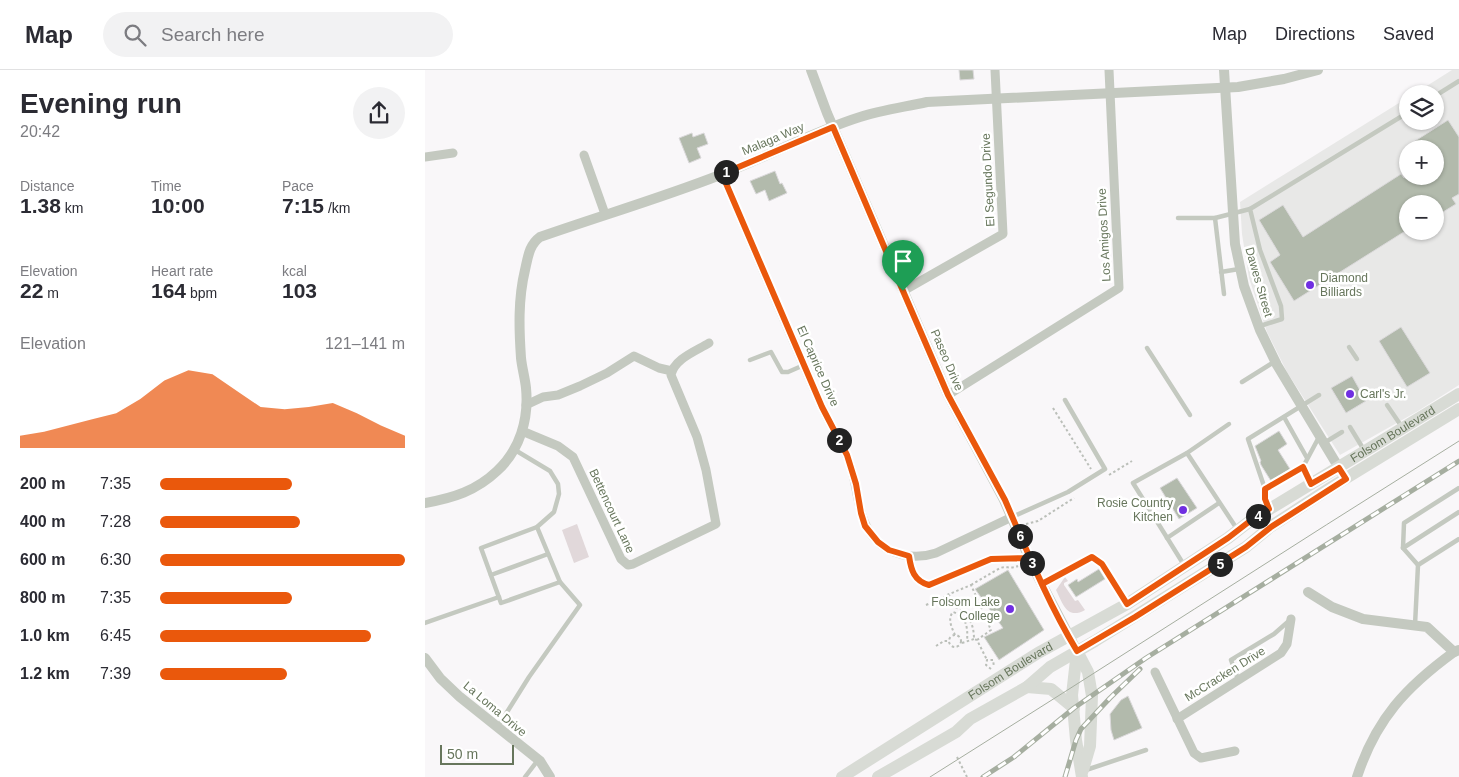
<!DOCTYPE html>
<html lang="en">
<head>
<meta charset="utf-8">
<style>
	body { margin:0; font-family:Arial,sans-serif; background:#f2f2f3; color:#2b2b33; height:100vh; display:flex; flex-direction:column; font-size:19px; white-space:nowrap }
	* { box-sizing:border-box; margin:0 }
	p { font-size:16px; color:#7c7c81 }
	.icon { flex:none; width:28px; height:28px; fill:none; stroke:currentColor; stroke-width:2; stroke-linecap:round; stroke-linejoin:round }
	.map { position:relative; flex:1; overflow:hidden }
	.sheet { display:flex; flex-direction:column; background:#fff; width:425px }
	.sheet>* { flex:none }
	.tools { position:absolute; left:974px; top:15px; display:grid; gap:10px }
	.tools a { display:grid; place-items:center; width:45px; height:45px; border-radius:50%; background:#fff; box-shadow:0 1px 4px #0004; font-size:25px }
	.scale { position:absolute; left:15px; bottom:12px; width:74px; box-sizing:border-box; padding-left:5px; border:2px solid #67765c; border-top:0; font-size:14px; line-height:18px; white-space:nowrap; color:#67765c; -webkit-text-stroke:4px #fff; paint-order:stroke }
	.pin { position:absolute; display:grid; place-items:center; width:42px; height:42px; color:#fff; margin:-51px -21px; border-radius:50% 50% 50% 0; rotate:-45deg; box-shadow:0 0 5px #0007 }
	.pin .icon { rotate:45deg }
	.km { position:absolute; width:25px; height:25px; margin:-12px; border-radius:50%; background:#222; color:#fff; font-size:14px; line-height:25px; text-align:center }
	.round { display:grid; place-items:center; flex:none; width:52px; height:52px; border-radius:26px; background:#f2f2f3 }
	.summary { display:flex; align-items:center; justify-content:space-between; height:85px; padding:0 20px }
	h1 { font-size:28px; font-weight:600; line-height:38px }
	.figures { display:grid; grid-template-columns:repeat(3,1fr); gap:8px; height:85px; padding:5px 20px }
	.figures div { display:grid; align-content:center }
	.figures b { font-size:21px; font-weight:600 }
	.figures small { font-size:14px; font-weight:400 }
	.figures p { font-size:14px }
	.chart { height:140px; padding:10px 20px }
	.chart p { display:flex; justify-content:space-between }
	.chart svg { width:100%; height:90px; margin-top:5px; fill:#ea580c; opacity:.7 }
	ul { padding:0 20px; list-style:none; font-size:16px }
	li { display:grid; grid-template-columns:80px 60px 1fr; align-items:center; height:38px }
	li i { height:12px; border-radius:6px; background:#ea580c }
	header { display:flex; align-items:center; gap:30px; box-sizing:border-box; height:70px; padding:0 25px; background:#fff; border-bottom:1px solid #e1e1e2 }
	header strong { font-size:24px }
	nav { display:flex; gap:28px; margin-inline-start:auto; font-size:18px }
	.search { width:350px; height:45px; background:#f2f2f3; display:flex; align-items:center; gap:12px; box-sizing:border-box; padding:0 18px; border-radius:28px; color:#7c7c81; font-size:19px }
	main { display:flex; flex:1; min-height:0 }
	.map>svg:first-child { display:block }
	.built { fill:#e8e8e7; fill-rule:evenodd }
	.green { fill:#e1d8da }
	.building { fill:#b2baac; stroke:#dbd9db }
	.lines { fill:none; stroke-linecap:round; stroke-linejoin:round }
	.path { stroke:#bbbfb9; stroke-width:2; stroke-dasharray:2.5 2.5; stroke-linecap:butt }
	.service { stroke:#c4c9c0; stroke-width:4.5 }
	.minor { stroke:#c4c9c0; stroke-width:9 }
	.tertiary { stroke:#c4c9c0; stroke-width:10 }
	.secondary { stroke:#d8dbd5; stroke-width:12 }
	.tram { stroke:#a6aea0; stroke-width:1 }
	.rail-casing { stroke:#a6aea0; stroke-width:5 }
	.rail { stroke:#fff; stroke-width:3; stroke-dasharray:9; stroke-linecap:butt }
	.route-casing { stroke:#fff; stroke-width:10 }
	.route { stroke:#ea580c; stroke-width:6 }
	.poi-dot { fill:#702fe1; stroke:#fff; stroke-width:2 }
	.labels { text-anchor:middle; stroke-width:5; stroke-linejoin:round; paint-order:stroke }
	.street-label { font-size:12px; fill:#67765c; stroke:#fff }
	.poi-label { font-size:12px; fill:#67765c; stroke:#fff; text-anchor:start }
</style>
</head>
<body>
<header>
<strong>Map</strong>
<div class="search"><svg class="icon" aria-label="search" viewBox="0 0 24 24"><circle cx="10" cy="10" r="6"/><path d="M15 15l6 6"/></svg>Search here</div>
<nav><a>Map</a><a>Directions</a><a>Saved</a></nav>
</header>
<main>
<section class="sheet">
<div class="summary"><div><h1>Evening run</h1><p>20:42</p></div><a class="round"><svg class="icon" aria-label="share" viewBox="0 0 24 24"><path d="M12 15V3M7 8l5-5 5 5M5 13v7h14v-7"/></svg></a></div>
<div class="figures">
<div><p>Distance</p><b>1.38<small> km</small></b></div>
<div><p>Time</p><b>10:00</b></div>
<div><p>Pace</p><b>7:15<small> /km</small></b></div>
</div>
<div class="figures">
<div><p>Elevation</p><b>22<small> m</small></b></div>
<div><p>Heart rate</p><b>164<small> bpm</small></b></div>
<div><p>kcal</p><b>103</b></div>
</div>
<div class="chart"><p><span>Elevation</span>121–141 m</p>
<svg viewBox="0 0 160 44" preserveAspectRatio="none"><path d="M0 44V38L10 36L20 33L30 30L40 27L50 20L60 11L70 6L80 8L90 16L100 24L110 25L120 24L130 22L140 27L150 33L160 38V44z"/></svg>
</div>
<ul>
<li><b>200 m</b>7:35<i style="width:54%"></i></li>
<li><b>400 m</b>7:28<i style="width:57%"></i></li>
<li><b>600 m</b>6:30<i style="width:100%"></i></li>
<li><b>800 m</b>7:35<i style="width:54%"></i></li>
<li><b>1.0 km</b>6:45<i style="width:86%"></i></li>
<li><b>1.2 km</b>7:39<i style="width:52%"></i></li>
</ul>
</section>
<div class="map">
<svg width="1034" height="707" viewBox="0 0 1034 707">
	<rect width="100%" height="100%" fill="#f9f7f9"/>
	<path class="built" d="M1027 0H1034V315L993 341 915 385 862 302 842 262 824 208 817 164 815 132 982 28V51H1010V24H989ZM982 79H1010V106H982ZM982 134H1010V161H982Z"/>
	<g class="green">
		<polygon points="152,454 164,487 149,493 137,460"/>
		<path d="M640 507 643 511 639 513V515L650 531 653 530 660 540C642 550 638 534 631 520Z"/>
	</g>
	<g class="building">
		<polygon points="534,0 548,0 549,9 535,10"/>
		<polygon points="1023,50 1034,67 1034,124 1027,128 1031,134 1010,147 1010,134 982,134 982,160 869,231 845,192 855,185 834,150 858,135 878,167 976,104 979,108 982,106 1010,106 1010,79 995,79 990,71"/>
		<polygon points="267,63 268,67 279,63 283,74 272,78 276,88 264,93 254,68"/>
		<polygon points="350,101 355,114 357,113 362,123 344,131 340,120 331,124 325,111"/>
		<polygon points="976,257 1005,303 982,317 954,271"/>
		<polygon points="927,306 941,331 921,343 906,318"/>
		<polygon points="854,361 862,374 853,380 865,399 846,411 836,395 835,392 836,391 830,376"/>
		<polygon points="752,408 772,438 754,449 735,418"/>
		<polygon points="674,499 680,509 651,527 643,515 652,509 653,512"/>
		<polygon points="583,500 619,560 574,590 559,567 578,558 550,519"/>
		<polygon points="703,626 717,658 689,670 686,660 685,644 696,630"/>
	</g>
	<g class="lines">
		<g class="path">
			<polyline points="628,338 666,399"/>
			<polyline points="684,405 707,391"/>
			<polyline points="601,454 613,451 649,428"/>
			<path d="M546 515 575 498C581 496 586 499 593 496"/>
			<polyline points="522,525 546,515 566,560 552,570"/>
			<circle cx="523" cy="531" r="5.5"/>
			<polyline points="501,535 519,527"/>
			<path d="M526 535C542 542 549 552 549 569L552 570 562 590"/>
			<polyline points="546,551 560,547"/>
			<circle cx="530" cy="571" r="6"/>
			<path d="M530 565C527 558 522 549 528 542 542 546 543 559 542 571"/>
			<polyline points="537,573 549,569"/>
			<polyline points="511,576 519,571 523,571"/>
			<polyline points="566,599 561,595 562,590 568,590 569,597"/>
			<polyline points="532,687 542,707"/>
		</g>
		<g class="service">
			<polyline points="1010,26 1034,11"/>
			<polyline points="753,148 790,148 825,139"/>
			<polyline points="790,148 799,224"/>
			<polyline points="796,202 814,199"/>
			<polyline points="835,256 857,249 856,236 835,180 825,139 982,43"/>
			<polyline points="924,277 932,289"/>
			<polyline points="722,278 765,345"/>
			<polyline points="325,290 346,282 357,302 363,302 379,295"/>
			<polyline points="817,312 849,292"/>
			<polyline points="962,335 977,357"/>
			<polyline points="859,347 882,388"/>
			<polyline points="925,357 939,380"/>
			<polyline points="899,373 917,362"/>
			<polyline points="90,380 125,401 133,414 134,424 129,442 112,457 56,478 76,533 135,512"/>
			<polyline points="762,383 804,354"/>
			<polyline points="878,397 886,414"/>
			<polyline points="840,419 823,369 894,325"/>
			<polyline points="844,438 840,429 840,419 878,397 894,367"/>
			<polyline points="587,447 643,422 680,399 640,330"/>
			<polyline points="742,468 794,433"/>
			<polyline points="978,478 1034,442"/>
			<path d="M484 486C486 500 489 511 504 515L566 489 604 488"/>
			<polyline points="759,495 708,413 762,383 812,459"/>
			<polyline points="993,495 1034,469"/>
			<polyline points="66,505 123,484"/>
			<polyline points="617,514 667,487 677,494 701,532"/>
			<polyline points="0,553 74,527"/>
			<polyline points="990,555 993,495 978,478 979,453 1034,418"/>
			<polyline points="813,609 806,590 849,564 865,550"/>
			<polyline points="72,658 104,607 155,535 135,512 112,457"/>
			<polyline points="661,700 721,680"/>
			<polyline points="100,707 113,690"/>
		</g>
		<g class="minor">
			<polyline points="159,85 180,144"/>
			<polyline points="0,87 28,83"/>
			<path d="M297 104C330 181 362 258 396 335 404 352 414 368 422 386 434 413 430 445 449 468 464 486 490 490 511 483L587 447"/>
			<polyline points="478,221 578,164 570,0"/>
			<polyline points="523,325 694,218 684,0"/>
			<polyline points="101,335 118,327 133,325 155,316 182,303 209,286 234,298 247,301"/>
			<path d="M97 361 133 376 148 387 196 489 203 495 208 494 291 454 281 400 272 367 246 305C249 289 271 281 284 273"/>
			<polyline points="730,602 769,683 776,688 810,681"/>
			<polyline points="752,649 856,583 862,574 866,549"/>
		</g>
		<g class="tertiary">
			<polyline points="386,0 402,43 523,325 579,430 609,499 652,581"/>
			<polyline points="799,0 810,174 819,216 835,260 852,295 917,403"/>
			<path d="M0 433C28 428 51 421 72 401 95 380 104 349 101 318 100 308 97 298 96 288 94 259 93 229 100 200 103 187 104 175 115 167 175 146 236 128 295 105 342 87 387 62 435 47 457 40 480 37 502 32L813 17 859 9 893 0"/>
			<polyline points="883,522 907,537 938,549 1002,557 1029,582 1034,580"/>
			<polyline points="0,588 15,608 35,627 115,691 125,707"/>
			<path d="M932 707C951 649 981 617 1029 582"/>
		</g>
		<g class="secondary">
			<polyline points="652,581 647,625 651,670 657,707"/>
			<polyline points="652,581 663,602 667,626 665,676 658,700"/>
			<polyline points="602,617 626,619 649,638"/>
			<path id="s1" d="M417 707 613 583 702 534 803 468 825 451 1034 324"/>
			<polyline points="453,707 531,662 545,649 602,617 625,597 670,571 768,510 821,477 845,457 905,418 1034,339"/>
		</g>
		<path class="tram" d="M505 707C682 596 857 482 1034 371"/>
		<g class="rail-casing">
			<g id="rail">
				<polyline points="558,707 589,687 649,638 721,588 1034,391"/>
				<polyline points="640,707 651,670 656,659 685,628 715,599"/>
			</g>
		</g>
		<use href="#rail" class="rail"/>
	</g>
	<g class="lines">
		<g class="route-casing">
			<path id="route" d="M478 221 408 57 297 104 397 337 422 385 431 414 436 443 440 456 453 472 464 480 484 486C486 500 489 511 504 515L566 489 605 488 617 514 667 487 677 494 702 534 803 468 825 451 844 439 840 429V419L878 397 886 414 914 398 921 409 846 457 821 477 710 547 652 581C623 533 602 481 580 430L523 325 478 221"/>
		</g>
		<use href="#route" class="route"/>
	</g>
	<g class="poi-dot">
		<circle cx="885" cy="215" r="5"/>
		<circle cx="925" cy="324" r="5"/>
		<circle cx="758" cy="440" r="5"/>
		<circle cx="585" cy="539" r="5"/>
	</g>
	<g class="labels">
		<g class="street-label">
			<text transform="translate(348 69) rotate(-23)" y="4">Malaga Way</text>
			<text transform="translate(563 110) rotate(-93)" y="4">El Segundo Drive</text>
			<text transform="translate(679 165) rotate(-93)" y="4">Los Amigos Drive</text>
			<text transform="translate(834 212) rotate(74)" y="4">Dawes Street</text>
			<text transform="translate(522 290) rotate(67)" y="4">Paseo Drive</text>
			<text transform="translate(393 296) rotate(66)" y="4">El Caprice Drive</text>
			<text dy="4" stroke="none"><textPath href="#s1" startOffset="649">Folsom Boulevard</textPath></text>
			<text transform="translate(187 441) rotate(65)" y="4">Bettencourt Lane</text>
			<text dy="4" stroke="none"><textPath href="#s1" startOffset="199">Folsom Boulevard</textPath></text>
			<text transform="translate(800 604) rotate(-32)" y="4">McCracken Drive</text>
			<text transform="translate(70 639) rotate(40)" y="4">La Loma Drive</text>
		</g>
		<g class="poi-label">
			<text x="895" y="212">Diamond<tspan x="895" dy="14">Billiards</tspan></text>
			<text x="935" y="328">Carl's Jr.</text>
			<text x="748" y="437" text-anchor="end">Rosie Country<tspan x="748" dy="14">Kitchen</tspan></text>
			<text x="575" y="536" text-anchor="end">Folsom Lake<tspan x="575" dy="14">College</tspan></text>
		</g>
	</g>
</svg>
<div class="tools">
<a><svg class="icon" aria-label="layers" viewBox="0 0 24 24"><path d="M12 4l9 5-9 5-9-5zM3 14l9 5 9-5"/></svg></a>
<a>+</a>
<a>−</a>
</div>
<div class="scale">50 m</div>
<div class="pin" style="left:478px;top:221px;background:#1e9e55"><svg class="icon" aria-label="arrive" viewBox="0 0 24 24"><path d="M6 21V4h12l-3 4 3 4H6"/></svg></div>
<b class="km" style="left:301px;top:102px">1</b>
<b class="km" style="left:414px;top:370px">2</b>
<b class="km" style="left:607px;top:493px">3</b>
<b class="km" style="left:833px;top:446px">4</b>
<b class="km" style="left:795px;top:494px">5</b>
<b class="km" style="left:595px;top:466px">6</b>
</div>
</main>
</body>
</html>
